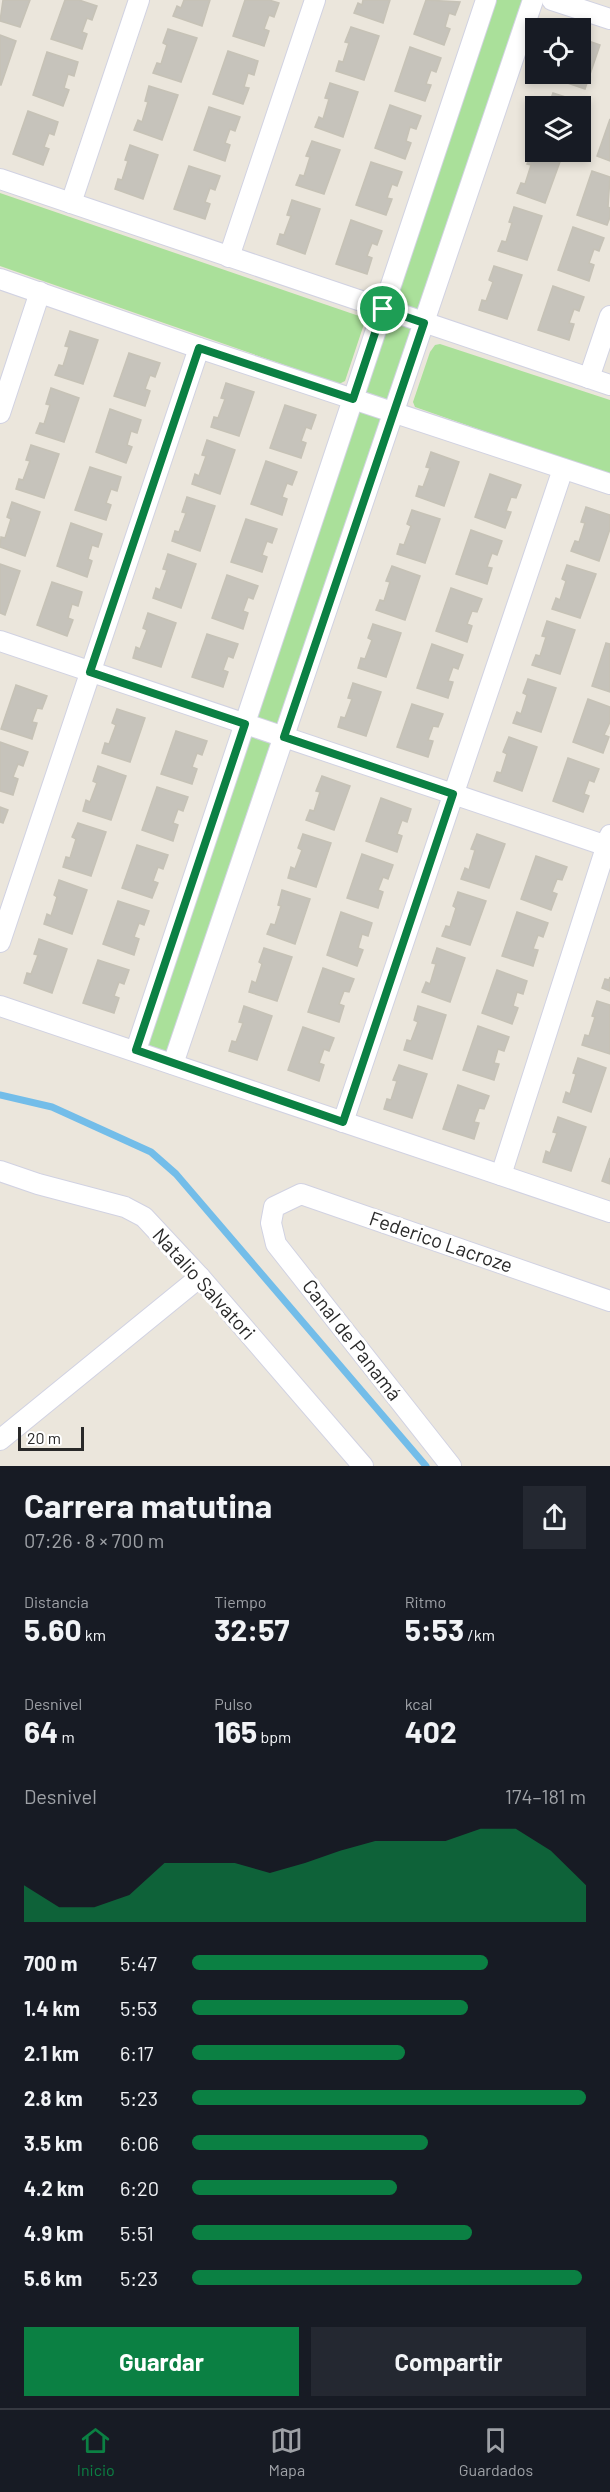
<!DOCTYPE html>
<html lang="es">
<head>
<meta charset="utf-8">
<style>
	body { margin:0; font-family:Barlow,sans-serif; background:#242831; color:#f1f3f6; height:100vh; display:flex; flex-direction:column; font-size:22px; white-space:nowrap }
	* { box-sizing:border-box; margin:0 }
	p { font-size:20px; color:#9ea1a6 }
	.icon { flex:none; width:33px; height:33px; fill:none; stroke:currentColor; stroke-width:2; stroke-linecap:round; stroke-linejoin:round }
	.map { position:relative; height:1466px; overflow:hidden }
	.sheet { display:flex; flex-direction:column; background:#171b24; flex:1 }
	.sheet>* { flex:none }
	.fabs { position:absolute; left:525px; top:18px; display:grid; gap:12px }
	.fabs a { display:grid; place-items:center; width:66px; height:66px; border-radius:0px; background:#171b24; box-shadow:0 3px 9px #0003; font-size:30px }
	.scale { position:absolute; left:18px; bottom:15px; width:66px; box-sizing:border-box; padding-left:6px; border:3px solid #292929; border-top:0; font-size:16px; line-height:21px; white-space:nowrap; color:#292929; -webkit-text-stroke:4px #fff; paint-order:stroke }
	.pin { position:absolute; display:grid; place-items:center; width:51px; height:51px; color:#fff; margin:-26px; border:3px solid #fff; border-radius:50%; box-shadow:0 2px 6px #0007 }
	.round { display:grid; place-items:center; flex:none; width:63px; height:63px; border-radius:0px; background:#242831 }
	.headline { display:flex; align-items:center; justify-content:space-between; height:102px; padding:0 24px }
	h1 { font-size:33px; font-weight:700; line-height:45px }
	.stats { display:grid; grid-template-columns:repeat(3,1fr); gap:9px; height:102px; padding:6px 24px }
	.stats div { display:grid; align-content:center }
	.stats b { font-size:30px; font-weight:700 }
	.stats small { font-size:16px; font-weight:400 }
	.stats p { font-size:16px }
	.chart { height:168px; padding:12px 24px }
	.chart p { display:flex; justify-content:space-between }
	.chart svg { width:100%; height:108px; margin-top:6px; fill:#0b8043; opacity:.7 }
	.button { display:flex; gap:12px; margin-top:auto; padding:12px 24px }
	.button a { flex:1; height:69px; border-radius:0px; background:#0b8043; color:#fff; font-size:24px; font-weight:700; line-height:69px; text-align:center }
	.button a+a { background:#242831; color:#f1f3f6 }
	ul { padding:0 24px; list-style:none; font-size:20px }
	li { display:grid; grid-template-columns:96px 72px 1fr; align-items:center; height:45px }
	li i { height:15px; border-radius:8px; background:#0b8043 }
	.menu { display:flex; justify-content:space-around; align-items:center; height:84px; border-top:2px solid #363941; background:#171b24; font-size:16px; color:#9ea1a6 }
	.menu a { display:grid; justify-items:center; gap:3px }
	.menu .active { color:#0b8043 }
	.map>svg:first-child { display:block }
	.green { fill:#aae09a }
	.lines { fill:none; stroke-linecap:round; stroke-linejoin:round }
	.stream { stroke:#73bde9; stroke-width:7 }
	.building { fill:#c6c3bb; stroke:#c6c2b6; stroke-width:1.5 }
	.street-casing { stroke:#d1d2e2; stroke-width:22 }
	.street { stroke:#fff; stroke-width:20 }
	.route-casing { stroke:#fff; stroke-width:12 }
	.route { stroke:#0b8043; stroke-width:8 }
	.labels { text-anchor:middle; stroke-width:6; stroke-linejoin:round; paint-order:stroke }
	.street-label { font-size:20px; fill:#292929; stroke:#fff }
</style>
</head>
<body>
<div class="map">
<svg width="610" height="1466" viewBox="0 0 610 1466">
	<rect width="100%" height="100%" fill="#ebe6dc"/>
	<g class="green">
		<polygon points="486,0 533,0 173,1064 136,1050"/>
		<polygon points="0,193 359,316 364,323 363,327 345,381 339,384 0,266"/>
		<polygon points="440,344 610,400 610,475 415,407 413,402 430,352 435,345"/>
	</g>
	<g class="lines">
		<polyline class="stream" points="0,1095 52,1107 151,1152 176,1174 426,1466"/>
	</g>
	<g class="building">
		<polygon points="3,0 30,0 20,27 0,21"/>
		<polygon points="65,0 79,0 97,6 92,20 87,18 82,32 87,34 82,49 51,39"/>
		<polygon points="184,0 210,0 202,26 173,16 177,6 181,8"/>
		<polygon points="245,0 269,0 279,3 274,17 269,15 264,29 269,31 264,46 233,36"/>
		<polygon points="363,0 390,0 383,23 354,13 358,3 362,5"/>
		<polygon points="426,0 460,2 455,15 449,13 445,27 450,29 444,45 414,34"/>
		<polygon points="351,27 379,36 364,80 336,71 339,61 343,62 349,43 345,42"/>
		<polygon points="168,29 197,38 181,82 153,73 157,63 161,64 167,45 163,43"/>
		<polygon points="0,35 16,41 1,85 0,85"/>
		<polygon points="580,38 600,45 585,89 556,79 558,74 580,74"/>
		<polygon points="410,47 441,58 436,72 431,70 426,84 431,85 425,101 395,91"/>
		<polygon points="228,51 258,61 254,75 248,73 244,87 249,88 243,104 213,94"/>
		<polygon points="47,52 78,62 74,76 68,74 64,88 69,90 63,106 33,95"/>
		<polygon points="330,83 358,92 343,137 315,127 319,117 323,119 329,99 325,98"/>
		<polygon points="149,86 178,95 162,140 134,130 138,120 142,122 148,102 145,101"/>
		<polygon points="553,93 581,102 579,106 548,106"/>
		<polygon points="390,105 421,116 416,129 410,127 406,141 411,143 405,159 375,148"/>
		<polygon points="209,107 240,117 235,131 230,129 225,143 230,145 225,161 194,150"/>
		<polygon points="28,111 58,122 54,135 49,133 44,147 49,149 43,165 13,154"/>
		<polygon points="610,119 610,161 597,156"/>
		<polygon points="312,141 340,150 324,194 296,185 300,175 304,176 310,157 306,156"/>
		<polygon points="130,145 158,155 143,199 115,189 118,179 122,180 128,161 125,160"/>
		<polygon points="533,149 561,159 545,203 517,193 521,183 525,184 531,165 527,164"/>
		<polygon points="371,162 402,172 397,186 392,184 387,198 392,199 386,215 356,205"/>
		<polygon points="189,166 220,176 215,190 210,188 205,202 210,204 205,219 174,209"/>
		<polygon points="592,171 610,177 608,207 610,208 610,217 607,225 577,215"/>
		<polygon points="292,200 320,209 305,254 277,244 280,234 284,235 291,216 287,215"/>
		<polygon points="514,207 542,216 527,260 498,251 502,241 506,242 512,223 509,222"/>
		<polygon points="351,220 382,231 377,245 372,243 367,256 372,258 367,274 336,264"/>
		<polygon points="573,227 604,238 599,251 594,249 589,263 594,265 589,281 558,270"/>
		<polygon points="494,266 522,275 507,319 479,310 482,300 486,301 493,282 489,280"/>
		<polygon points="553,286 584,297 579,311 574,309 569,323 574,324 569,340 538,330"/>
		<polygon points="70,331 98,340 83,384 55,375 59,365 63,366 69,347 65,346"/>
		<polygon points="129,353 160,363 155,377 150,375 145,389 150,391 145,406 114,396"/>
		<polygon points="226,383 254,392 239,436 211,427 214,417 218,418 225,399 221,398"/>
		<polygon points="51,388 79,398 64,442 36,433 40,423 44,424 50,405 46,404"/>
		<polygon points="285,405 316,415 311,429 306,427 301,441 306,443 301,458 270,448"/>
		<polygon points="110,409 141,420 137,433 131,431 127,445 132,447 126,463 96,452"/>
		<polygon points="207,440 235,450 220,494 192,484 195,474 199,476 206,456 202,455"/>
		<polygon points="31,445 59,454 44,498 16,489 19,479 23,480 30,461 26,460"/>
		<polygon points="431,452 459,462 444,506 416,496 419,486 423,487 430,468 426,467"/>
		<polygon points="266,461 297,472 292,485 287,483 282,497 287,499 282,515 251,504"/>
		<polygon points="90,467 121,477 117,491 111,489 106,503 111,505 106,520 75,510"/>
		<polygon points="490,474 521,485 516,498 511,497 506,511 511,512 505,528 475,517"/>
		<polygon points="187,497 215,506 200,551 172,541 175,531 179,532 186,513 182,512"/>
		<polygon points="12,502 40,512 25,556 0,547 1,537 5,538 11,519 7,517"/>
		<polygon points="586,507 610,515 610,529 599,561 571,551 575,541 579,542 585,523 581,522"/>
		<polygon points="412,510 440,519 425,563 397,554 400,544 404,545 411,526 407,524"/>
		<polygon points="246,519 277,529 272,543 267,541 262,555 267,557 262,572 231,562"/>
		<polygon points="71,523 102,534 98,547 92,545 88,559 92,561 87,577 57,566"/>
		<polygon points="471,530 502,541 497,555 492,553 487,567 492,568 487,584 456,574"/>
		<polygon points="168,554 196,564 181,608 153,598 156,588 160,590 167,570 163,569"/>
		<polygon points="0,564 20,571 5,615 0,613"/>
		<polygon points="567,565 596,574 580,618 552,609 556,598 560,600 566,581 562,579"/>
		<polygon points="392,566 420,576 405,620 376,610 380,600 384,601 390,582 386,581"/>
		<polygon points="227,575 258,586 253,599 248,597 243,611 248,613 243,629 212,618"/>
		<polygon points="52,582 82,592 78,606 72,604 68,618 73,620 67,636 37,625"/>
		<polygon points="451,588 482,599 477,612 472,611 467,624 472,626 467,642 436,631"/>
		<polygon points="148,613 176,623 161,667 133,658 136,647 140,649 147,630 143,628"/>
		<polygon points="547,621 575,630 560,674 532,665 536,655 540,656 546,637 542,636"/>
		<polygon points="373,624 401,633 386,677 358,668 361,658 365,659 372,640 368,638"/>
		<polygon points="207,634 238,644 233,658 228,656 223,670 228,672 223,687 192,677"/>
		<polygon points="606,643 610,644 610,692 592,686"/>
		<polygon points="432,644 463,655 458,669 453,667 448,681 453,682 448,698 417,688"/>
		<polygon points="528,679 556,688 541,732 513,723 517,712 521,714 527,695 523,693"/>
		<polygon points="353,683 381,692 366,736 338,727 341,717 345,718 352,699 348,698"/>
		<polygon points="16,685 47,696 42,709 37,708 32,722 37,723 32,739 1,729"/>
		<polygon points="588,699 610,707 610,722 604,735 609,737 603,753 573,742"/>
		<polygon points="412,704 443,714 438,727 433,726 428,740 433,741 428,757 397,747"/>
		<polygon points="117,709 145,718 130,762 102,753 105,743 109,744 116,725 112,723"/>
		<polygon points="176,731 207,741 202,755 197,753 192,767 197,769 192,784 161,774"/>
		<polygon points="509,737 537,747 522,791 494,781 497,772 501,773 507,754 503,752"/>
		<polygon points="0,742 28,752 23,766 18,764 13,777 18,779 13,795 0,791"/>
		<polygon points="568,758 599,769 594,782 589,780 584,794 589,796 583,812 553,801"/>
		<polygon points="98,766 126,776 111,820 83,811 86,800 90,802 97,783 93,781"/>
		<polygon points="322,776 350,786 334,830 306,820 310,810 314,811 320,792 316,791"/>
		<polygon points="157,787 188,797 183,811 178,809 173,823 178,825 173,841 142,830"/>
		<polygon points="381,798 411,809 407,822 402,820 397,834 402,836 397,852 366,841"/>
		<polygon points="0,807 8,810 3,823 0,822"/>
		<polygon points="78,823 106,832 91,876 63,867 66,857 70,858 76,839 72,837"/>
		<polygon points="303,834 331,843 316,887 288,878 291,867 295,869 302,850 298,848"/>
		<polygon points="477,834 505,844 489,888 461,879 465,868 469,870 475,850 471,849"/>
		<polygon points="137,845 168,855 163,869 158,867 153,881 158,883 152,898 122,888"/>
		<polygon points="362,854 393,865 388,879 383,877 378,890 383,892 378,908 347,898"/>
		<polygon points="536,856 567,867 562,880 557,879 552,892 557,894 551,910 521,899"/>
		<polygon points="59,880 87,890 72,934 44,924 47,914 51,916 57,897 54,895"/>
		<polygon points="282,890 310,899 295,944 267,934 271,924 275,925 281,906 278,905"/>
		<polygon points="458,892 486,901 470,945 442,936 446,926 450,927 456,908 453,906"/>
		<polygon points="118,901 149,911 144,925 139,923 134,937 139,939 134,955 103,944"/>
		<polygon points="341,912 372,923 368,936 362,934 358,948 363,950 357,966 327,955"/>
		<polygon points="517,912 548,923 543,937 538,935 533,949 538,950 533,966 502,956"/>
		<polygon points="39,939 67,949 52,993 24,983 27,973 31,974 38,955 34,954"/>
		<polygon points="264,948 292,957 277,1001 249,992 252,981 256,983 262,964 259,962"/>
		<polygon points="437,948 465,958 450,1002 422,992 426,982 430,984 436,964 432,963"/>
		<polygon points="98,960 129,970 124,984 119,982 114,996 119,998 114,1013 83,1003"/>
		<polygon points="323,968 354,979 349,992 344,991 339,1004 344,1006 339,1022 308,1012"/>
		<polygon points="497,970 527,981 523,994 517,992 513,1006 518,1008 512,1024 482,1013"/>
		<polygon points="610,977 610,991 602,988 605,979 609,980"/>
		<polygon points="597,1001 610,1005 610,1054 582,1045 585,1035 589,1036 595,1017 592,1016"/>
		<polygon points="244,1006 272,1016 257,1060 229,1051 232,1041 236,1042 243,1023 239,1022"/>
		<polygon points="418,1006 446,1015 432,1059 404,1050 407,1040 411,1041 418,1022 414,1020"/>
		<polygon points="478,1026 509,1037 504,1051 498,1049 494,1063 499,1064 494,1080 463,1070"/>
		<polygon points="303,1027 334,1038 329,1051 324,1049 319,1063 324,1065 319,1081 288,1070"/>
		<polygon points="578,1058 606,1068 591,1112 563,1102 566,1092 570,1094 576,1074 573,1073"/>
		<polygon points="399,1065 427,1074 412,1118 384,1109 387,1099 391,1100 397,1081 393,1080"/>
		<polygon points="458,1085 489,1096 484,1109 479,1108 474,1122 479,1123 474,1139 443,1129"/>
		<polygon points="558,1117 586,1127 571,1171 543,1162 546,1151 550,1153 557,1133 553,1132"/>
		<polygon points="610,1158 610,1184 602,1181"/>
	</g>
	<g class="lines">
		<g class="street-casing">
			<g id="street">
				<polyline points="552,0 610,19"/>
				<polyline points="0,179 610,385"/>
				<polyline points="71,203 139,0"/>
				<polyline points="229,257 315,0"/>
				<polyline points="0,279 199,348 610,484"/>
				<polyline points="589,378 610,316"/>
				<polyline points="0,413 40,292"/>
				<polyline points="0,641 610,847"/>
				<polyline points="0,942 199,348"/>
				<polyline points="0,1006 610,1212"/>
				<polyline points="136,1050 486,0"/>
				<polyline points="173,1064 533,0"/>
				<polyline points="343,1122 563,469"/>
				<polyline points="0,1171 38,1184 125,1207 144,1217 200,1277 363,1466"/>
				<polyline points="501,1175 610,835"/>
				<polyline points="0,1440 200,1277"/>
				<polyline points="451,1466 276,1244 271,1223 274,1207 301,1194 610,1301"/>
			</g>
		</g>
		<use href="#street" class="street"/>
	</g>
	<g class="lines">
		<g class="route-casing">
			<polygon id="route" points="383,309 424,323 284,737 453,794 343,1122 136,1050 245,724 90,672 199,348 353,399"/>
		</g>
		<use href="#route" class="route"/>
	</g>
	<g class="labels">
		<g class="street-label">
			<text transform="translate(441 1242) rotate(19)" y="7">Federico Lacroze</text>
			<text transform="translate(204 1284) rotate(48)" y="7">Natalio Salvatori</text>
			<text transform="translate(352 1340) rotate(52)" y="7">Canal de Panamá</text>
		</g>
	</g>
</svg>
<div class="fabs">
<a><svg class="icon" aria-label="locate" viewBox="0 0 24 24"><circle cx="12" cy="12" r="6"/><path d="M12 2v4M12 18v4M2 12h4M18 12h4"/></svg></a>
<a><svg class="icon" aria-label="layers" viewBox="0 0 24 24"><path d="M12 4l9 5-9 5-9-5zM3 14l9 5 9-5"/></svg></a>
</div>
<div class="scale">20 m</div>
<div class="pin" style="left:383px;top:309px;background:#1e9e55"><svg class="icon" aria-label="arrive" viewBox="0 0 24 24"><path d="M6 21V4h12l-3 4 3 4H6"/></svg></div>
</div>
<section class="sheet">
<div class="headline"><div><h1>Carrera matutina</h1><p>07:26 · 8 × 700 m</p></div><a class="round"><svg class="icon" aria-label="share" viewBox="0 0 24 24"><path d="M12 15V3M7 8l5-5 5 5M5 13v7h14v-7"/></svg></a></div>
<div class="stats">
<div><p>Distancia</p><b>5.60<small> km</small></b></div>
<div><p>Tiempo</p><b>32:57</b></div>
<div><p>Ritmo</p><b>5:53<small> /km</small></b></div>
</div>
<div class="stats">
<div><p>Desnivel</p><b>64<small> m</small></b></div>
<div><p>Pulso</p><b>165<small> bpm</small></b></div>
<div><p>kcal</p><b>402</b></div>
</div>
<div class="chart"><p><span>Desnivel</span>174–181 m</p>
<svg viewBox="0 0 160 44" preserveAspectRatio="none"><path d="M0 44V29L10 38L20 38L30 33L40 20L50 20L60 20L70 24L80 20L90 15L100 11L110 11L120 11L130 6L140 6L150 15L160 29V44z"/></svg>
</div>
<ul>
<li><b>700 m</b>5:47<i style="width:75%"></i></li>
<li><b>1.4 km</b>5:53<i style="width:70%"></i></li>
<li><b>2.1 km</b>6:17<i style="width:54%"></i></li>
<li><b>2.8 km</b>5:23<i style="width:100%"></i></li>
<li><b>3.5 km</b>6:06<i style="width:60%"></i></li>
<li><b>4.2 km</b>6:20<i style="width:52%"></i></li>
<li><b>4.9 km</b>5:51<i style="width:71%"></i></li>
<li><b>5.6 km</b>5:23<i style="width:99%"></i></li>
</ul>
<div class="button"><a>Guardar</a><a>Compartir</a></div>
</section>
<nav class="menu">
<a class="active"><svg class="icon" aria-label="home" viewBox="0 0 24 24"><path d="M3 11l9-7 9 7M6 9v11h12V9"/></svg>Inicio</a>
<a><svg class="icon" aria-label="map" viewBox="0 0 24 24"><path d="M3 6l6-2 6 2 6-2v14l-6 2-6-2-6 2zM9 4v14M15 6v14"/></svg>Mapa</a>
<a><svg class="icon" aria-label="saved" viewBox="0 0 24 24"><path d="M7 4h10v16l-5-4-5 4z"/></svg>Guardados</a>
</nav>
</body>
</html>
